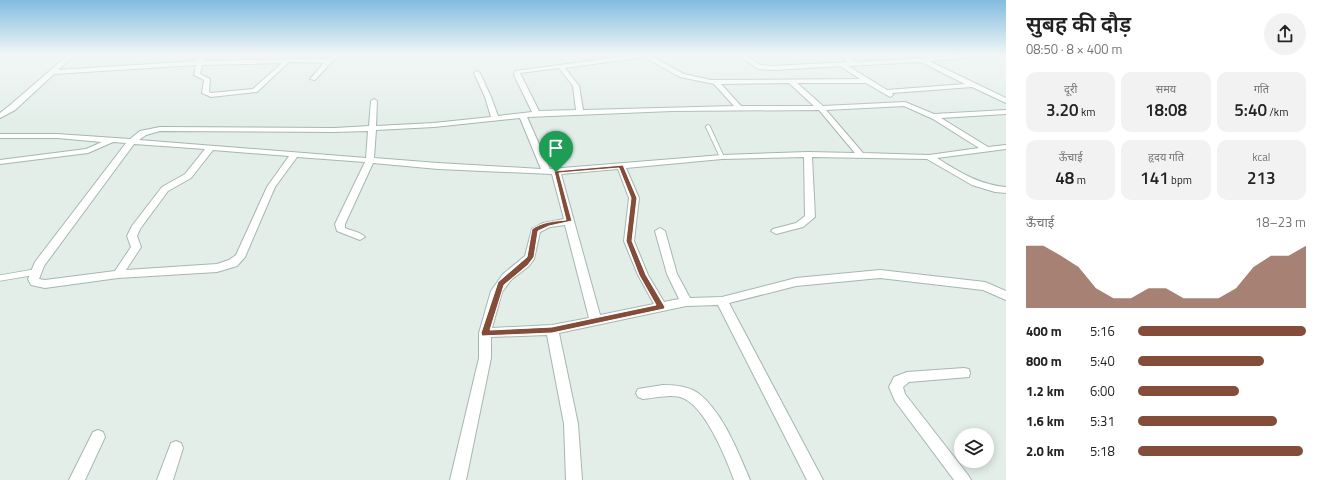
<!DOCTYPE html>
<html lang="hi">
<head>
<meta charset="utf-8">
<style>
	body { margin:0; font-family:"Titillium Web","Noto Sans Devanagari",sans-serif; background:#f2f2f2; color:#222; height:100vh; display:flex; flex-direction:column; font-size:15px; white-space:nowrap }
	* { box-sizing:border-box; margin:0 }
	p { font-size:13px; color:#767676 }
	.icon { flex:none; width:22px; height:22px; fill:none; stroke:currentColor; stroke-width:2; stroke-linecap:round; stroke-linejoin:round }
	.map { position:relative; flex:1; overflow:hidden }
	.side { display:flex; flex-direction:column; background:#fff; width:320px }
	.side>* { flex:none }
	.buttons { position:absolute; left:954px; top:428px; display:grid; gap:8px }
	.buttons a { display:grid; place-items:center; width:40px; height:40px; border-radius:50%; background:#fff; box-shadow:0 2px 10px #0003; font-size:20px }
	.pin { position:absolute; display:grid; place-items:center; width:34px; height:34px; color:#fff; margin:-41px -17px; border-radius:50% 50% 50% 0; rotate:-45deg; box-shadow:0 0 4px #0007 }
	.pin .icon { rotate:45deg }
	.round { display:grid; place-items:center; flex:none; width:42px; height:42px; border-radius:21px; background:#f2f2f2 }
	.overview { display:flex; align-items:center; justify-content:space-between; height:68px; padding:0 20px }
	h1 { font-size:22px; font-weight:600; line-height:30px }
	.figures { display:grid; grid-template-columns:repeat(3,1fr); gap:6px; height:68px; padding:4px 20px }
	.figures div { display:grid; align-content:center; border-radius:10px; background:#f2f2f2; text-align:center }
	.figures b { font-size:17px; font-weight:600 }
	.figures small { font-size:11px; font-weight:400 }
	.figures p { font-size:11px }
	.chart { height:112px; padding:8px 20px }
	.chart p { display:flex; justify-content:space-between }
	.chart svg { width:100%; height:72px; margin-top:4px; fill:#834d39; opacity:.7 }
	ul { padding:0 20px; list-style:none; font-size:13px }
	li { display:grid; grid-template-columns:64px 48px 1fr; align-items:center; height:30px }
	li i { height:10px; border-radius:5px; background:#834d39 }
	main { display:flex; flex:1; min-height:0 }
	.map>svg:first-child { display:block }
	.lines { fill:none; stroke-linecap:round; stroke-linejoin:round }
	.service-far1-casing { stroke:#a5b7b1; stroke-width:5.5 }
	.service-casing { stroke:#a5b7b1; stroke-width:7 }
	.minor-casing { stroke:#a5b7b1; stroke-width:2 }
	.service-far1 { stroke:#fff; stroke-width:4 }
	.service { stroke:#fff; stroke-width:5.5 }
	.minor { fill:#fff; fill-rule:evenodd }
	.route { fill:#834d39; stroke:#fff; fill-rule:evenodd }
</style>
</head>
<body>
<main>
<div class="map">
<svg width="1006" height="480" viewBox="0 0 1006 480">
	<rect width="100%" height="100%" fill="#e3eee9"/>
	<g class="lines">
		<g class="service-far1-casing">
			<polyline id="service-far1" points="708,127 722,157"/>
		</g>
		<g class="service-casing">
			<polyline id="service" points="0,278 35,272"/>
		</g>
		<g class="minor-casing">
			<g id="minor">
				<path d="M68 55H74L58 70 197 61 201 55H207L203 61 286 59 290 56 292 59H328L332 55H338L315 80 310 79 324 63 289 62 257 92 211 97 202 93 204 80 194 75 196 65 54 74 15 110 0 118V113L9 106ZM282 63 253 89 211 93 209 92 210 79 200 74 202 65Z"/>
				<path d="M634 55H649L684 74 711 80 860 79 840 66 773 70 758 69 739 55H745L760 65 773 66 848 62 838 55H845L856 62 975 55 972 57 929 61 1006 98V103L972 87 892 93 893 95 890 97 866 83H797L823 106 905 102 934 114 1006 110V114L941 118 988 147 1006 145V149L937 158C959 172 980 185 1006 187V193L995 192 972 185 927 159 812 157 815 217 803 227 776 234 771 231 773 229 796 223 805 216 804 157 722 159 626 168 639 198 634 241 648 275 664 302 679 299 667 274 655 231 660 228 665 231 677 274 690 298 722 297 796 278 880 270 985 282 1006 291V300L983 290 880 278 796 286 729 303 823 480H807L718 305 686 306 559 333 578 424 582 480H566L564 424 547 335 491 337V358L466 480H450L479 358V333L491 291 503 274 525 256 532 229 543 223 564 219 552 174 438 169 373 163 345 224V228C351 231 361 232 365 237L360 240 337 231 335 224 365 162 297 157 275 187 245 257 237 266 217 272 118 278 45 288 31 285 28 279 35 262 126 143 113 142 88 153 0 164V160L86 149 102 142 57 138H0V134H57L130 139 140 131 160 127 335 128 369 126 371 101 374 99 377 101 376 126 434 123 491 117 485 97 474 73 477 71 480 73 491 97 498 116 532 112 514 75 515 71ZM644 57 680 77 714 84 734 106 583 110 579 86 565 68ZM921 62 965 84 887 90 848 66ZM559 68 573 86 576 110 539 111 520 73ZM789 83 814 106H741L721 84ZM904 106 933 119 979 148 929 155 863 153 826 110ZM819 110 855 153 808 152 722 155 550 169 527 117 672 111ZM520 118 541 169 438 163 374 158 376 130 434 127ZM160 131 335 132 368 131 366 158 139 140 146 135ZM134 144 205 149 185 174 162 187 132 226 127 236 131 247 115 271 45 280 39 279 44 266ZM213 150 289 156 267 187 236 255 229 260 217 264 126 270 141 247 137 236 140 229 168 191 191 178ZM618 169 629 198 624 241 638 275 654 304 600 315 561 174ZM565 225 589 318 552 325 492 328 502 292 511 280 529 266 534 259 540 232 550 227Z"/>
				<polygon points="964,368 969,369 970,373 969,377 909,382 903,387 905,394 968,475 971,480 954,480 895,401 889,387 894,377 907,372"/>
				<path d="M663 385C675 385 688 386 698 393 723 412 738 452 750 480H734C726 458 704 403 680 397 668 394 655 398 643 399L638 397 636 393 638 389Z"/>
				<polygon points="98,430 103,432 105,437 85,480 69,480 93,432"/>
				<polygon points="176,441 181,443 183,448 173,480 157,480 171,443"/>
			</g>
		</g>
		<use href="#service-far1" class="service-far1"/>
		<use href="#service" class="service"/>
		<use href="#minor" class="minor"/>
	</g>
	<linearGradient id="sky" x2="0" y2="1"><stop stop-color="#81bce1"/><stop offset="0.45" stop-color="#f2f7f5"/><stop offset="1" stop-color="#f2f7f5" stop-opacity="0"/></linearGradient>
	<rect width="1006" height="122" fill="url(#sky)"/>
	<path class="route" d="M623 165 637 198 632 241 646 275 665 307 664 309 552 333 482 336 481 333 498 282 527 257 532 229C542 222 554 221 566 220L554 171ZM619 168 631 198 626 241 639 275 656 305 552 327 490 330 504 285 528 265 534 257 538 231 549 226 572 221 559 173Z"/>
</svg>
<div class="buttons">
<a><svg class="icon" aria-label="layers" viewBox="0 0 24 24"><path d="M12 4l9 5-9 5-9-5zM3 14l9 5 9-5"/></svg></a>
</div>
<div class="pin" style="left:556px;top:172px;background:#1e9e55"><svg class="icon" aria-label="arrive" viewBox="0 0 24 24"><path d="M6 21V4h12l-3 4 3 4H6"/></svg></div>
</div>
<section class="side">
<div class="overview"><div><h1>सुबह की दौड़</h1><p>08:50 · 8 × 400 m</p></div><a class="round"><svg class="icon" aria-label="share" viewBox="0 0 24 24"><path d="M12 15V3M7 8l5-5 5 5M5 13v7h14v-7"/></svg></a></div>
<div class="figures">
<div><p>दूरी</p><b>3.20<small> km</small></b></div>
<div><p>समय</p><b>18:08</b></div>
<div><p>गति</p><b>5:40<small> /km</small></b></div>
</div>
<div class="figures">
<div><p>ऊँचाई</p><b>48<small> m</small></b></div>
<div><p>हृदय गति</p><b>141<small> bpm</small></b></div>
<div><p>kcal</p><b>213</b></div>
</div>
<div class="chart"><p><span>ऊँचाई</span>18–23 m</p>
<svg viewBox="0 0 160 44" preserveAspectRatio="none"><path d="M0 44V6L10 6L20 12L30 19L40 32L50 38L60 38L70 32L80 32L90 38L100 38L110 38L120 32L130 19L140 12L150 12L160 6V44z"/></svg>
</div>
<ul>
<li><b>400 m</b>5:16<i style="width:100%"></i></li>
<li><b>800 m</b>5:40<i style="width:75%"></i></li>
<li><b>1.2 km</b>6:00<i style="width:60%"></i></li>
<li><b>1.6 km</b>5:31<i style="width:83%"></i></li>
<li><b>2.0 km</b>5:18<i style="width:98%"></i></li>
</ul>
</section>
</main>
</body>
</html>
